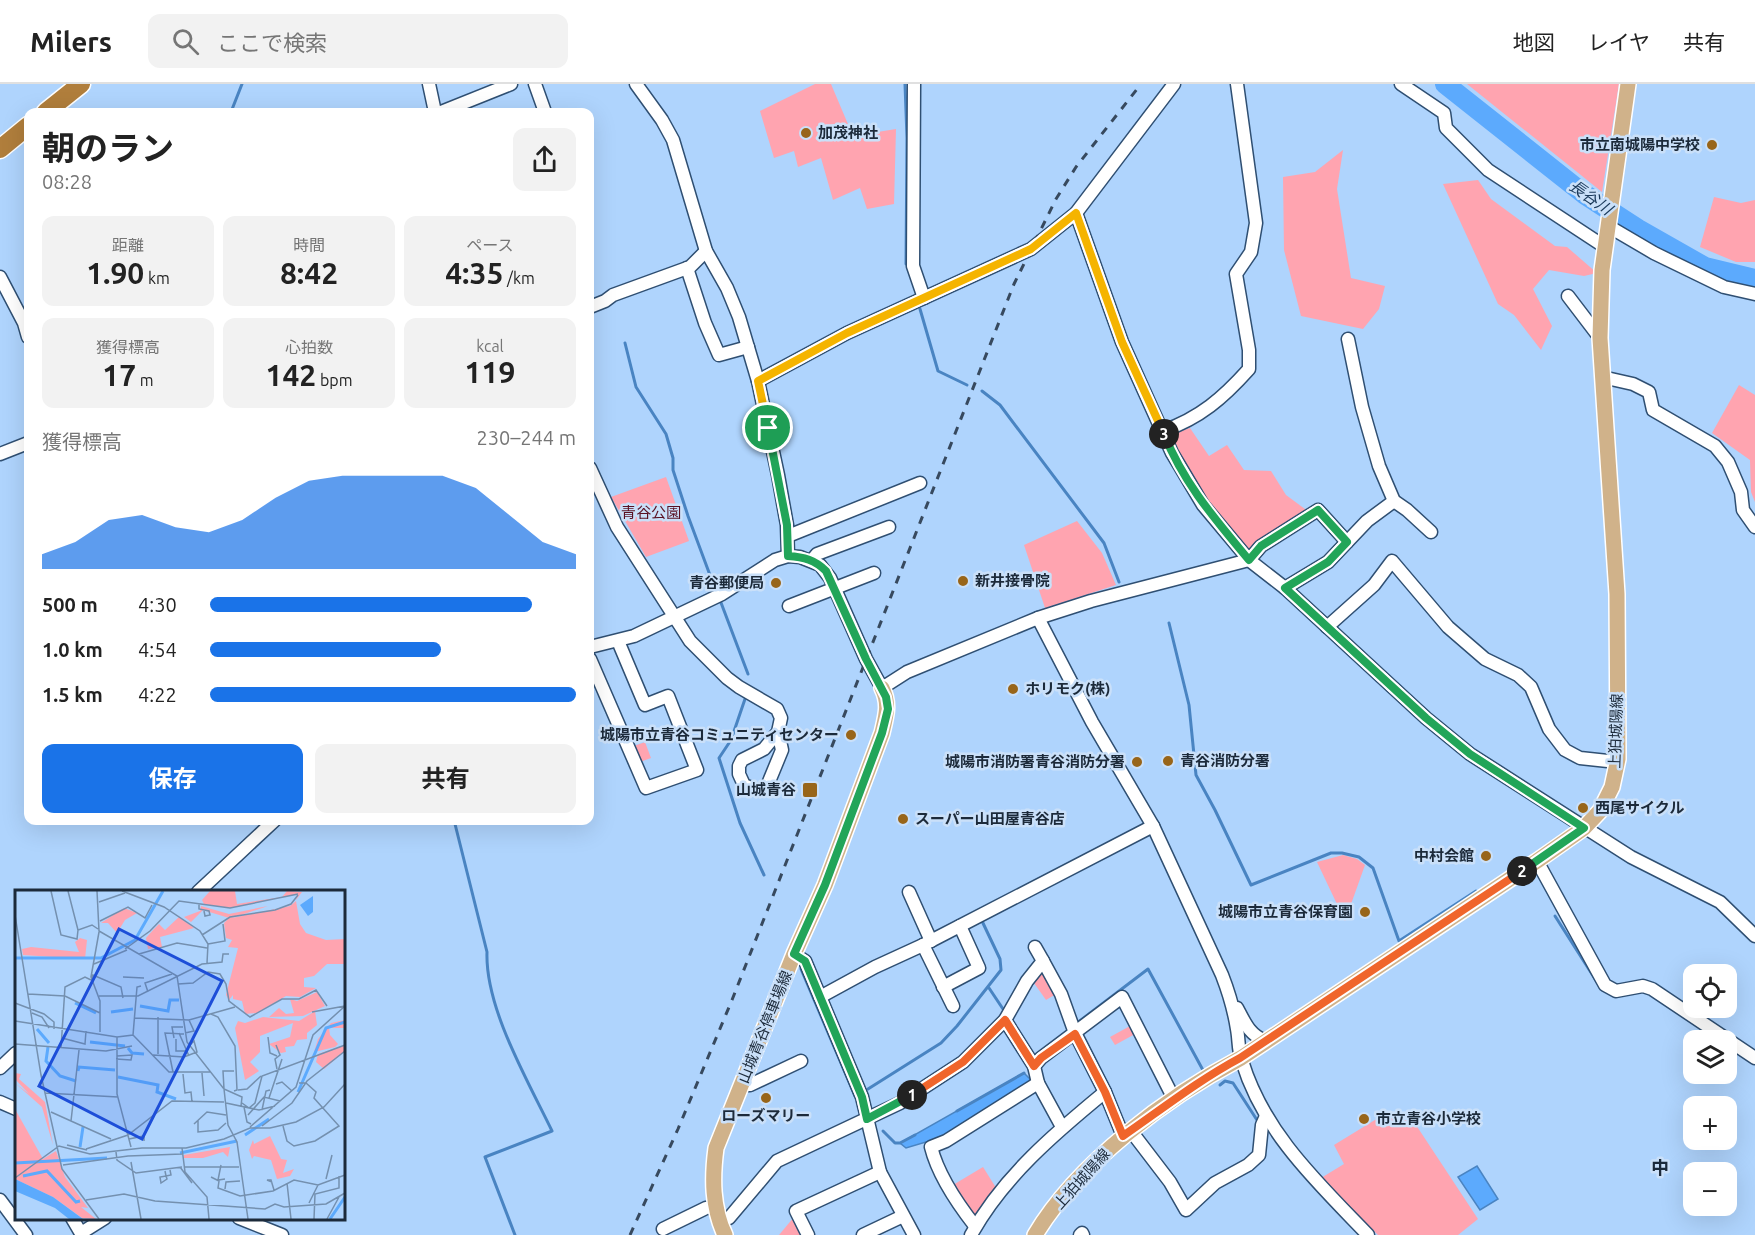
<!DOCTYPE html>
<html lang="ja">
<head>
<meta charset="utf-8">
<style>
	body { margin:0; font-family:Ubuntu,"Noto Sans JP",sans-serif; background:#f2f2f2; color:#222; height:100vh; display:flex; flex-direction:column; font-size:22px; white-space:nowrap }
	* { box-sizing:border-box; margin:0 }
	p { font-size:20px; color:#767676 }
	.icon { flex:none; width:33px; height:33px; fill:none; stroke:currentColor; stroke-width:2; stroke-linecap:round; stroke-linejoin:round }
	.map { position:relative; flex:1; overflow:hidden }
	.details { position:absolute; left:24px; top:24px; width:570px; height:717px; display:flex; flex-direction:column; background:#fff; border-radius:12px; box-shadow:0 6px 24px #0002 }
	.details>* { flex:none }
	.controls { position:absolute; left:1683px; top:880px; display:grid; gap:12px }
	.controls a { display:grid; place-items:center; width:54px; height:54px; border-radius:12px; background:#fff; box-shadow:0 6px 24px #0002; font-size:30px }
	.pin { position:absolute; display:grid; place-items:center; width:51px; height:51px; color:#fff; margin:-26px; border:3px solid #fff; border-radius:50%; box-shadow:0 2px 6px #0007 }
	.km { position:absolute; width:30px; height:30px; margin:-15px; border-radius:50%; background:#222; color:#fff; font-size:16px; line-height:30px; text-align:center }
	.round { display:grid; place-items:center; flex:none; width:63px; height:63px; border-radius:12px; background:#f2f2f2 }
	.head { display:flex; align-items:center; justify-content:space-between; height:102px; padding:0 18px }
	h1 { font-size:33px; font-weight:700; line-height:45px }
	.metrics { display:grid; grid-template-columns:repeat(3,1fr); gap:9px; height:102px; padding:6px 18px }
	.metrics div { display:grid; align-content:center; border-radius:12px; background:#f2f2f2; text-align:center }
	.metrics b { font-size:30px; font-weight:700 }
	.metrics small { font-size:16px; font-weight:400 }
	.metrics p { font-size:16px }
	.chart { height:168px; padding:12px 18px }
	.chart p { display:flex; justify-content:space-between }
	.chart svg { width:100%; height:108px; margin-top:6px; fill:#1a73e8; opacity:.7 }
	.action { display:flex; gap:12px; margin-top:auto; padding:12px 18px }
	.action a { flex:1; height:69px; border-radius:12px; background:#1a73e8; color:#fff; font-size:24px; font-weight:700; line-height:69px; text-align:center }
	.action a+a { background:#f2f2f2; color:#222 }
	ul { padding:0 18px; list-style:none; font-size:20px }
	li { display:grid; grid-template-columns:96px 72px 1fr; align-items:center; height:45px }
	li i { height:15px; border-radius:8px; background:#1a73e8 }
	header { display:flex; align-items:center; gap:36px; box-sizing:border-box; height:84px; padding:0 30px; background:#fff; border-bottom:2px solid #e0e0e0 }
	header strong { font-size:28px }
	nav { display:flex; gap:33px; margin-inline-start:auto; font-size:21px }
	.search { width:420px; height:54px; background:#f2f2f2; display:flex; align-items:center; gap:15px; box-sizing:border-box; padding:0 21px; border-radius:12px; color:#767676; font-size:22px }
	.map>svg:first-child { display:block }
	.green { fill:#ffa4b0 }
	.water { fill:#5caafd; stroke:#4984c2; stroke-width:1.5 }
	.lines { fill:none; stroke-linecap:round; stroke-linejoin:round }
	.stream { stroke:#4984c2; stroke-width:3 }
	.river { stroke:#5caafd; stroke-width:20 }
	.minor-casing { stroke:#2f4f72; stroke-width:15 }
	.major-casing { stroke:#fff; stroke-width:18 }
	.highway-casing { stroke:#fff; stroke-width:21 }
	.minor { stroke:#fff; stroke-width:12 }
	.major { stroke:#d0b28a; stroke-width:15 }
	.highway { stroke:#b07e3c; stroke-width:18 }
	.rail { stroke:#37495e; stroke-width:3; stroke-dasharray:8 8; stroke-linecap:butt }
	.split-1-casing { stroke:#fff; stroke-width:12 }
	.split-2-casing { stroke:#fff; stroke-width:12 }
	.split-3-casing { stroke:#fff; stroke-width:12 }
	.split-4-casing { stroke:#fff; stroke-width:12 }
	.split-1 { stroke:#22a559; stroke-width:8 }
	.split-2 { stroke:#f0652b; stroke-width:8 }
	.split-3 { stroke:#22a559; stroke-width:8 }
	.split-4 { stroke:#f5b400; stroke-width:8 }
	.poi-dot { fill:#986519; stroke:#cae0f9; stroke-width:2 }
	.labels { text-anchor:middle; stroke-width:5; stroke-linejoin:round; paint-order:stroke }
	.poi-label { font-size:15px; font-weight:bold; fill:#1c2a3a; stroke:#cae0f9; text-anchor:start }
	.park-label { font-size:15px; fill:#591123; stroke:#cae0f9 }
	.street-label { font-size:15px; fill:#1c2a3a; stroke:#cae0f9 }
	.water-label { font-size:16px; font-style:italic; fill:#1a395a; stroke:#cae0f9 }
	.quarter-label { font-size:18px; font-weight:bold; fill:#1c2a3a; stroke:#cae0f9 }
	.inset-river { fill:none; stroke:#5caafd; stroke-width:3 }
	.inset-road { fill:none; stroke:#7490af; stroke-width:1.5 }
	.view { fill:#1d4ed8; fill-opacity:0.15; stroke:#1d4ed8; stroke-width:3 }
	.inset-edge { fill:none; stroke:#1c2a3a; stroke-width:3 }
</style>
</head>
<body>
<header>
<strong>Milers</strong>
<div class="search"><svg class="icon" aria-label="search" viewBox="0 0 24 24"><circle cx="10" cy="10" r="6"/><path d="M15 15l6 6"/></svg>ここで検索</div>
<nav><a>地図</a><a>レイヤ</a><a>共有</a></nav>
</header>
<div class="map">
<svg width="1755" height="1151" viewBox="0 0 1755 1151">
	<rect width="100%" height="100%" fill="#afd4fd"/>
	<g class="green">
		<polygon points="815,0 831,0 853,52 896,45 894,120 867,125 860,104 833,116 821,74 798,83 794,67 774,74 760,27"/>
		<polygon points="1467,0 1619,0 1602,108"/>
		<polygon points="1343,66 1337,105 1351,194 1385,202 1379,225 1363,245 1301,232 1284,166 1283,93 1315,88"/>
		<polygon points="1478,96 1491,115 1555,162 1567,163 1597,189 1584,192 1549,186 1533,205 1552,242 1541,266 1514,231 1498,220 1443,100"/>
		<polygon points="1714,113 1741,119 1755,116 1755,178 1736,178 1700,163"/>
		<polygon points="1739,301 1755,311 1755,418 1751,408 1750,376 1712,349"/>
		<polygon points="1190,344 1209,372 1227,361 1244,386 1271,387 1286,411 1309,428 1251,468 1201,410 1170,351"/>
		<polygon points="666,393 689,457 646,473 611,413"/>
		<polygon points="1077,437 1102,469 1116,501 1045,524 1024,461"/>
		<polygon points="645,658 651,674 640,678 634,662"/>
		<polygon points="1343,771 1357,775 1365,781 1345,837 1317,778"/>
		<polygon points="1041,890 1046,892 1056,910 1046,916 1034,899"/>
		<polygon points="1130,942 1135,950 1115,961 1110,953"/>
		<polygon points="1383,1031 1414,1038 1478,1135 1458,1151 1378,1151 1321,1094 1344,1080 1334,1061"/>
		<polygon points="983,1083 998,1107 975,1136 953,1101"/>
		<polygon points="794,1133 803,1151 779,1151"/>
	</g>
	<g class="water">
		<polygon points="1024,989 1031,996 1029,1001 946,1052 906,1064 900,1059"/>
		<polygon points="1477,1082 1498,1115 1480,1126 1458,1093"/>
	</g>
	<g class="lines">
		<g class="stream">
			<polyline points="905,0 907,54 906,180"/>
			<polyline points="231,28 242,0"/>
			<polyline points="920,225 938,287 967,301"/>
			<polyline points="625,259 636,303 666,350 673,374 673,386 688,432 717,510"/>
			<polyline points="982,307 1000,321 1104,459 1119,498"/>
			<polyline points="720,516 748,590"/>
			<polyline points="1169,539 1189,621 1196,691 1215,726 1251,801 1331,769 1342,769 1359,773 1373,784 1399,857 1476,807"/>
			<polyline points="745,615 731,656 719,674 740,739 764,791"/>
			<path d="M454 736 487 868C485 924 528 997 552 1047L485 1073 515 1151"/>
			<polyline points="1555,832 1597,898"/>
			<polyline points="801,885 855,1012"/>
			<polyline points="989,904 1005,928"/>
			<polyline points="1616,912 1632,909"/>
			<polyline points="1077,939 1148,885 1204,988"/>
			<polyline points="1220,1001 1225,997 1233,999 1257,1036"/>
			<polyline points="868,1005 941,959 957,942 1001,886 1000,875 982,837"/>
			<polyline points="957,1027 1024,989"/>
			<polyline points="883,1047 895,1059 900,1059 915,1051"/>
		</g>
		<polyline class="river" points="1445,0 1584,110 1638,145 1705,183 1755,195"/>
		<g class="minor-casing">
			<g id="minor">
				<polyline points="429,0 435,28"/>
				<polyline points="535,0 545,28"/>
				<polyline points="636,0 662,36 673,56 706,167 727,204 739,233 758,297 778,391 787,441 788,472"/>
				<polyline points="914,0 913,182 924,214"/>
				<polyline points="1401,0 1444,29 1446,44 1488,86 1605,163"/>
				<polyline points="441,28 511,0"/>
				<polyline points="1076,129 1122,258 1172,369 1203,421 1249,476 1285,504 1426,634 1470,670 1631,773 1720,818 1755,852"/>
				<polyline points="1608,142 1654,169 1724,203 1755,210"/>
				<polyline points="687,184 705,239 719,271 748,263"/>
				<polyline points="0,193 24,239 28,253"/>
				<polyline points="1568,212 1600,254"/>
				<polyline points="590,223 605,217 613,211 690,183 706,167"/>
				<polyline points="1348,255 1362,323 1379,382 1394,417 1407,426 1431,448"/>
				<polyline points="1602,293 1633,300 1649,308 1653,326 1715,362 1728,378 1741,408 1743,426 1755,443"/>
				<polyline points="758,297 847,249 1031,165 1076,129 1174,0"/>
				<path d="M1163 347C1200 334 1223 314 1249 285V266L1236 190 1251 168 1256 139 1237 0"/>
				<polyline points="0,370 28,359"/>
				<polyline points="590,384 617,443 690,557 727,594 739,603 777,625 781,634 778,648 764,665 742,676 739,682 739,690 744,701 757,706 763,706 768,700 782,666 778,648"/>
				<polyline points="788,452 920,399"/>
				<polyline points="812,476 817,470 889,443"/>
				<polyline points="1285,504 1328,478 1367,437 1394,417"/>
				<polyline points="789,522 874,489"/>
				<path d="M1038 534 1092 638 1153 742 1222 891C1229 909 1234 926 1237 945 1239 955 1238 967 1242 977 1264 1049 1317 1098 1368 1151"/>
				<polyline points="1327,543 1374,501 1392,477 1448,543 1485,575 1518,591 1531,603 1549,645 1565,666 1580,674 1617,678"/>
				<polyline points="590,563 634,552 722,510 775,476 788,472 800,473 820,481 830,494 866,575 882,604 907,588 1038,534 1091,517 1249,476 1261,462 1318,426 1347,458"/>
				<polyline points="590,575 646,704 697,686 668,612 645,621 618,557"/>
				<polyline points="1537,777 1605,901 1616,907 1643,902 1652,905 1755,974"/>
				<polyline points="198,808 275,736"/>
				<polyline points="909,808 931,857"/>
				<polyline points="923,861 953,922"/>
				<polyline points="1035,863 1043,877"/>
				<polyline points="794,870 805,877 862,1013 880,1088 914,1151"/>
				<polyline points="943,903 979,884 960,842"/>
				<polyline points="820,913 875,883 923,861 1153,742"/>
				<path d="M1237 924C1245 939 1249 950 1265 957"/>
				<polyline points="1005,936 1034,982 1038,999 1062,1043"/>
				<polyline points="1034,982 1041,974 1122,913 1174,1015"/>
				<polyline points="0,984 16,969"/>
				<polyline points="742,1001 750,1001 801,977"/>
				<polyline points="0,1018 16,1025"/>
				<polyline points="1131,1047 1170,1098 1186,1126 1215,1099 1248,1081 1259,1071 1262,1041 1266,1032"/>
				<polyline points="0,1116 26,1151"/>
				<polyline points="72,1134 82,1151"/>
				<polyline points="239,1134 282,1151"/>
				<polyline points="719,1138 729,1134 777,1077 900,1019 963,978 1005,936 1027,897 1043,877 1061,910 1075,949 1105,1008 1123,1052"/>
				<path d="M975 1142C957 1119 938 1091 931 1063L946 1057 1038 999"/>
				<polyline points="663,1145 706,1124 715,1123"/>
				<polyline points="81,1149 105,1134"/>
				<polyline points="808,1151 796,1127 880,1088"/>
				<polyline points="863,1151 903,1132"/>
				<path d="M971 1151C1002 1094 1055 1049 1105 1008"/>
				<polyline points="1080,1151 1082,1149 1083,1151"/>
			</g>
		</g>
		<g class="major-casing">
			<g id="major">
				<path d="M725 1151C712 1123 712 1094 716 1064L794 870 825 801 882 649C886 632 890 620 882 604"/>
				<path d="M1035 1151C1078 1079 1167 1013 1241 974L1537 777 1584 744 1600 727 1612 703 1618 675 1617 510 1600 254 1602 186 1628 0"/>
			</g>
		</g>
		<g class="highway-casing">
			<g id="highway">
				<polyline points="46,28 81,0"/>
				<polyline points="0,65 28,42"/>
			</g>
		</g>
		<use href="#minor" class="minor"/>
		<use href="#major" class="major"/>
		<use href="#highway" class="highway"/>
		<polyline class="rail" points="630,1151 678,1045 732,916 1014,200 1056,115 1076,83 1141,0"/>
	</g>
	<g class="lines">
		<g class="split-1-casing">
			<path id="split-1" d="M768 344 787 441 788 472C804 473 815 476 826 487L866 575 886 613 888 625 882 649 825 801 794 870 805 877 862 1013 867 1035 912 1011"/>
		</g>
		<g class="split-2-casing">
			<path id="split-2" d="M912 1011 963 978 1005 936 1034 982 1041 974 1075 950 1105 1008 1123 1052C1162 1025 1199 996 1240 974L1522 787"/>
		</g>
		<g class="split-3-casing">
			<path id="split-3" d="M1164 350C1184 400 1215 435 1249 476L1261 462 1318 426 1347 458 1328 478 1285 504 1426 634 1470 670 1584 744 1522 787"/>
		</g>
		<g class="split-4-casing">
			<polyline id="split-4" points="768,344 758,297 847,249 1031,165 1076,129 1122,258 1164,350"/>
		</g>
		<use href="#split-1" class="split-1"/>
		<use href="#split-2" class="split-2"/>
		<use href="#split-3" class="split-3"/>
		<use href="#split-4" class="split-4"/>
	</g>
	<g class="poi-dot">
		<circle cx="806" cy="49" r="6"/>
		<circle cx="1712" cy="61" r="6"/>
		<circle cx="963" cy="497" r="6"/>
		<circle cx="776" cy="499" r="6"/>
		<circle cx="1013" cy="605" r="6"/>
		<circle cx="851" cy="651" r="6"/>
		<circle cx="1168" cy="677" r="6"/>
		<circle cx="1137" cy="678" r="6"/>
		<rect x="802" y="698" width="16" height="16" rx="3"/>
		<circle cx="1583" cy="724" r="6"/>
		<circle cx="903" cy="735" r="6"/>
		<circle cx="1486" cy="772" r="6"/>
		<circle cx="1365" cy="828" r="6"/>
		<circle cx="766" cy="1014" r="6"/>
		<circle cx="1364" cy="1035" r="6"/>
	</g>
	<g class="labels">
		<g class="poi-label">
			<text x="818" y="54">加茂神社</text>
			<text x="1700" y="66" text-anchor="end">市立南城陽中学校</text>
			<text x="975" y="502">新井接骨院</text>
			<text x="764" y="504" text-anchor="end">青谷郵便局</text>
			<text x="1025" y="610">ホリモク(株)</text>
			<text x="839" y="656" text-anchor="end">城陽市立青谷コミュニティセンター</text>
			<text x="1180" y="682">青谷消防分署</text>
			<text x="1125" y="683" text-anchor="end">城陽市消防署青谷消防分署</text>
			<text x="796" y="711" text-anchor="end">山城青谷</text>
			<text x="1595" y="729">西尾サイクル</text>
			<text x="915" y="740">スーパー山田屋青谷店</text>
			<text x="1474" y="777" text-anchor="end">中村会館</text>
			<text x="1353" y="833" text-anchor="end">城陽市立青谷保育園</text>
			<text x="766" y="1037" text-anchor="middle">ローズマリー</text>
			<text x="1376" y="1040">市立青谷小学校</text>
		</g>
		<g class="park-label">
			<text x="651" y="434">青谷公園</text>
		</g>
		<g class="street-label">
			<text transform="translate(1616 647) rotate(-88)" y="5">上狛城陽線</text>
			<text transform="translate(765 943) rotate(-68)" y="5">山城青谷停車場線</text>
			<text transform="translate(1082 1095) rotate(-48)" y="5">上狛城陽線</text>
		</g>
		<g class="water-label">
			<text transform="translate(1591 113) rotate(35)" y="6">長谷川</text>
		</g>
		<g class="quarter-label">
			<text x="1660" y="1090">中</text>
		</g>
	</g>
	<g transform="translate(15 806)">
		<rect width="330" height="330" fill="#afd4fd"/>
		<path d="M195 1H220L222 14 267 7 272 1 287 2 281 10 282 4 215 18 189 14 187 10ZM281 11 285 34 291 43 311 50 330 49V74H312L299 86 289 88V97L301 98 285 107 271 106 242 123 230 124 227 111 218 109V105L214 110 211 105 223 58 213 57 217 50 211 48 209 33 214 28 188 20 176 32 169 27 185 21 186 16 214 24 253 16 217 28 275 16ZM109 18 122 23 110 30 102 43 93 33H86ZM164 27 179 38 145 47 147 57 133 59 131 48 139 39 144 34 150 40ZM65 48 72 50 70 69 8 65 7 59 16 57 64 62 60 52ZM302 102 310 116 288 126 254 127 264 118 271 124 279 123 275 109 282 111ZM300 121 302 135 292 143V149L282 150 279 156 270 157 271 162 266 163 254 154 275 147 278 133 245 146V162L235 172 244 181 230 190 220 138 223 131 230 133 248 127 284 131ZM330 130V138H314L315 145 323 154 320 157 299 162 303 149 316 133ZM330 155V161L309 179 301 172 303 164ZM0 183 6 184 4 189 30 212 38 255 27 217 0 193 14 204 0 189ZM0 219 28 269 41 261 50 287 73 318 66 317 81 329 67 328 38 307 0 289ZM255 246 266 269 272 270 268 283 279 279 275 286 262 289 256 270 239 266 237 269 234 260 238 250 239 254ZM215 257 213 267 208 262 188 268H169V265Z" fill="#ffa4b0"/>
		<path d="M298 6V22L293 26 285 15ZM0 289 38 307 68 329H54L40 318 0 301Z" fill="#5caafd"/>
		<path class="inset-river" d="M0 68H86L120 50 148 1M60 113 81 123M125 116 153 121 155 110H164M96 122 118 119M22 139 34 153M75 152 110 156M33 157 31 171 45 186 61 191M113 158 117 163 129 164M63 181 64 177 100 180M103 187 143 195 142 202 161 209M283 202 311 138 330 132M230 245 254 229M65 257 68 237M165 263 222 251M0 273 92 268M8 286 32 281 61 312 65 311M315 329 330 307"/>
		<path class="inset-road" d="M36 1 46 45 62 49 63 40 77 35 83 39M53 1 63 40M82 1 84 41 162 86 172 152 209 199 213 235 222 252 233 329M107 1 149 17 185 41 193 54 192 73M84 12 110 3M184 14V19L194 21 195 25 190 26 189 21M0 25 26 185 47 279 84 329M85 31 113 17 130 28 137 15M84 42 76 87 85 111V142M187 45 215 27 260 20 276 14 283 5M193 54 210 51 208 34M110 59 135 41 164 11 215 18 283 4M124 64 162 53 192 58M79 74 112 60M108 87 129 88M77 88 78 85 106 97 108 108M163 94 178 93 193 82 205 84 211 94 214 111 235 127 267 109H284L301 100 312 116M133 102 130 93 157 84M13 104 50 106 85 123M84 106H123L187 74 207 72 208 64H214M0 113 29 124 39 132V139M297 122 330 116M17 123 27 127 34 138M196 124 203 127 220 156 222 200 219 201M143 127V164M119 128 174 130 220 117M0 131 102 147 118 145 122 97 126 96M164 143 174 166M170 143 179 141 174 130M118 145 154 182H196M102 147V204L116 257M253 147 255 163 262 166M47 148 70 154 71 141M159 148 157 137H168M161 149V161H171M0 154 91 161 117 156M261 155 265 165 260 169 262 179M46 158 50 97 70 87 76 90M138 165 169 167 182 162 179 151 174 156M101 169 116 170 117 165 102 166M219 181H208L209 199 227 207 226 216M158 182 150 143 169 144M187 183 189 206M168 184 170 203 176 202 177 212M261 194 267 192 277 201M223 200 232 199 246 186M30 203 103 207M254 208 267 169M211 213 244 220 260 216M227 213 234 218 240 213 247 186 330 155M229 217 232 232 236 234M247 220 251 201 255 200M36 222 96 249M233 225 249 207 265 211M183 230V242L203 240 211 233M56 231 64 160M179 234 192 222 211 225M247 236 277 213 292 191 330 161M268 236 272 251 279 256 300 251 324 236 299 208 301 202 291 193H284M235 237 281 197 298 145 330 116M114 249 129 246V251M52 255 72 260M167 258 170 282 192 307 194 329M71 259 113 245 157 211 209 212M101 262 102 270 121 283 167 277M116 272 126 329M48 275 113 266 167 264M206 275 203 290 210 289M165 277 177 293M169 277H224M150 281 151 286 152 289 146 293 145 287 151 286 156 285 155 280M196 287 204 291 203 298 225 306 258 301 279 290 303 295 330 285M0 288 44 256 75 264 127 258H171L209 249 235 238H255L281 232 309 217 330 194M311 289 317 265M257 292 252 290H256L259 300M272 293 276 329M210 299 211 292 225 291M71 310 109 304 140 311 250 319 260 314 269 317 311 314 330 303M294 313 303 295M299 329 300 304 324 298V286M312 329 324 307"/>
		<path class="view" d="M104 39 207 91 127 249 24 196Z"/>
		<rect width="330" height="330" class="inset-edge"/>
	</g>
</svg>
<div class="controls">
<a><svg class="icon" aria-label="locate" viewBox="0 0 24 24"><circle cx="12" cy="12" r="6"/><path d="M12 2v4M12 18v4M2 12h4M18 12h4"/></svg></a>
<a><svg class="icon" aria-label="layers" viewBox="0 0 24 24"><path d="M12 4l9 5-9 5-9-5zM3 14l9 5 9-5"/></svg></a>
<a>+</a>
<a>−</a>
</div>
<div class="pin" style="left:768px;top:344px;background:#1e9e55"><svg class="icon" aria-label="arrive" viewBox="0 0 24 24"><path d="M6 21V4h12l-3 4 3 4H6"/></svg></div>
<b class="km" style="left:912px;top:1011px">1</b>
<b class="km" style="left:1522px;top:787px">2</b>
<b class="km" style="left:1164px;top:350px">3</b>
<section class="details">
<div class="head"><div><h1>朝のラン</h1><p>08:28</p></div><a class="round"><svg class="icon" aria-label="share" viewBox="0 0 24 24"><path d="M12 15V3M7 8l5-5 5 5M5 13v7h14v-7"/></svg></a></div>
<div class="metrics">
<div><p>距離</p><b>1.90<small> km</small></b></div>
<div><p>時間</p><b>8:42</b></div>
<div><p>ペース</p><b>4:35<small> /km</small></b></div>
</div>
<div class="metrics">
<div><p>獲得標高</p><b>17<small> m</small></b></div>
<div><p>心拍数</p><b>142<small> bpm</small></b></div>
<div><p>kcal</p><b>119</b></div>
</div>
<div class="chart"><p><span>獲得標高</span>230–244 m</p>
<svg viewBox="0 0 160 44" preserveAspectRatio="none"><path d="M0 44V38L10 33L20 24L30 22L40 27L50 29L60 24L70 15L80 8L90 6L100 6L110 6L120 6L130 11L140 22L150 33L160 38V44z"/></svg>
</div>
<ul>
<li><b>500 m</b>4:30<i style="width:88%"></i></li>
<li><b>1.0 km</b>4:54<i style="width:63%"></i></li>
<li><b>1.5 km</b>4:22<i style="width:100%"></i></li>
</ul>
<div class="action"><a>保存</a><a>共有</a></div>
</section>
</div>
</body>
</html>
